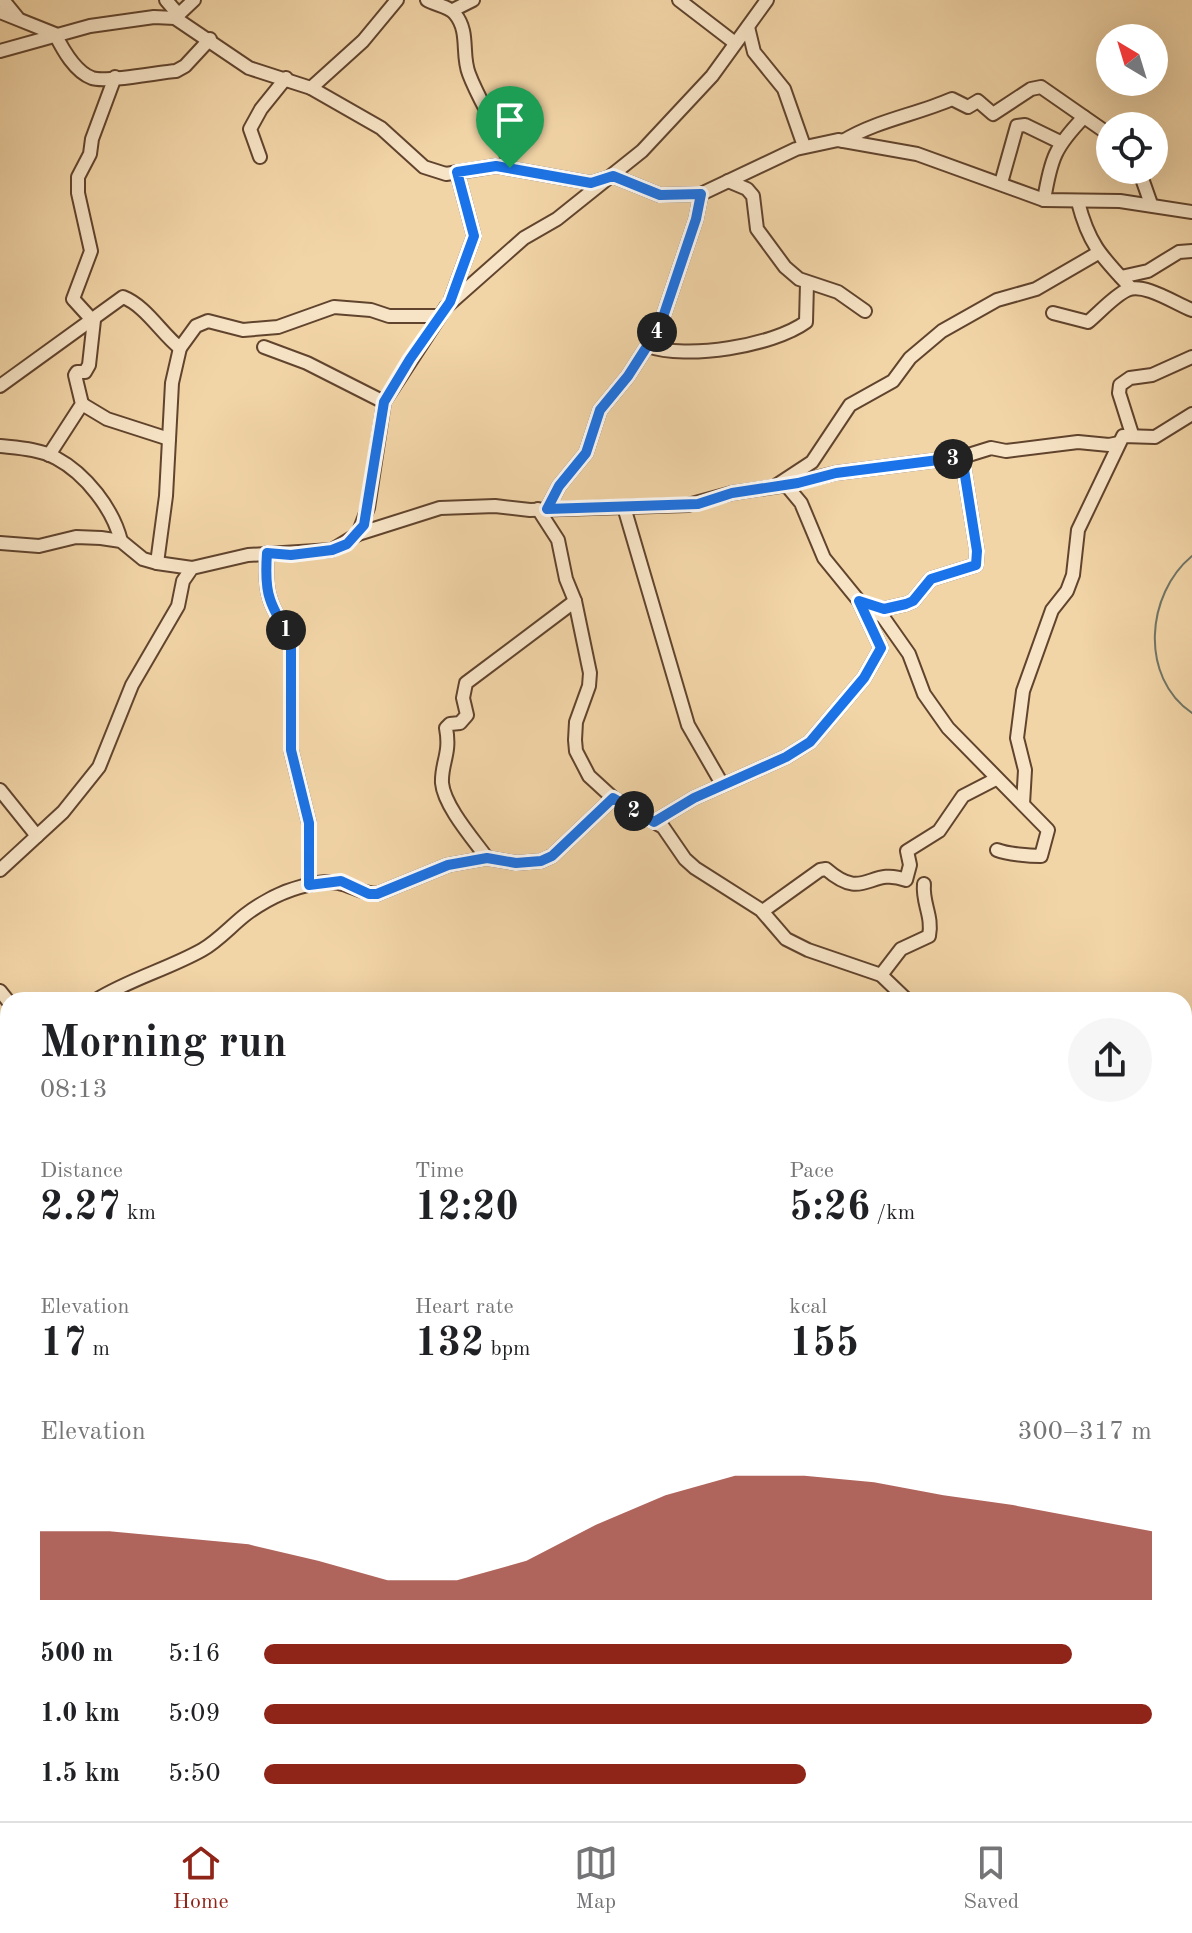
<!DOCTYPE html>
<html lang="en">
<head>
<meta charset="utf-8">
<style>
	body { margin:0; font-family:"Old Standard TT",serif; background:#f6f6f6; color:#202124; height:100vh; display:flex; flex-direction:column; font-size:30px; white-space:nowrap }
	* { box-sizing:border-box; margin:0 }
	p { font-size:26px; color:#757577 }
	.icon { flex:none; width:44px; height:44px; fill:none; stroke:currentColor; stroke-width:2; stroke-linecap:round; stroke-linejoin:round }
	.map { position:relative; flex:1; overflow:hidden }
	.sheet { position:absolute; left:0px; top:992px; width:1192px; height:830px; display:flex; flex-direction:column; background:#fff; border-radius:24px 24px 0 0; box-shadow:0 8px 32px #0002 }
	.sheet>* { flex:none }
	.needle { width:52px; rotate:322deg }
	.fabs { position:absolute; left:1096px; top:24px; display:grid; gap:16px }
	.fabs a { display:grid; place-items:center; width:72px; height:72px; border-radius:50%; background:#fff; box-shadow:0 8px 32px #0002; font-size:40px }
	.pin { position:absolute; display:grid; place-items:center; width:68px; height:68px; color:#fff; margin:-82px -34px; border-radius:50% 50% 50% 0; rotate:-45deg; box-shadow:0 0 8px #0007 }
	.pin .icon { rotate:45deg }
	.km { position:absolute; width:40px; height:40px; margin:-20px; border-radius:50%; background:#222; color:#fff; font-size:22px; line-height:40px; text-align:center }
	.round { display:grid; place-items:center; flex:none; width:84px; height:84px; border-radius:42px; background:#f6f6f6 }
	.headline { display:flex; align-items:center; justify-content:space-between; height:136px; padding:0 40px }
	h1 { font-size:44px; font-weight:600; line-height:60px }
	.metrics { display:grid; grid-template-columns:repeat(3,1fr); gap:12px; height:136px; padding:8px 40px }
	.metrics div { display:grid; align-content:center }
	.metrics b { font-size:40px; font-weight:600 }
	.metrics small { font-size:22px; font-weight:400 }
	.metrics p { font-size:22px }
	.chart { height:224px; padding:16px 40px }
	.chart p { display:flex; justify-content:space-between }
	.chart svg { width:100%; height:144px; margin-top:8px; fill:#8f2418; opacity:.7 }
	ul { padding:0 40px; list-style:none; font-size:26px }
	li { display:grid; grid-template-columns:128px 96px 1fr; align-items:center; height:60px }
	li i { height:20px; border-radius:10px; background:#8f2418 }
	.dock { display:flex; justify-content:space-around; align-items:center; height:112px; border-top:2px solid #e0e0e0; background:#fff; font-size:22px; color:#757577 }
	.dock a { display:grid; justify-items:center; gap:4px }
	.dock .current { color:#8f2418 }
	.map>svg:first-child { display:block }
	.lines { fill:none; stroke-linecap:round; stroke-linejoin:round }
	.stream { stroke:#717668; stroke-width:2 }
	.minor-casing { stroke:#61442e; stroke-width:16 }
	.minor { stroke:#f7e4c6; stroke-width:12 }
	.route-casing { stroke:#fff; stroke-width:16 }
	.route { stroke:#1a73e8; stroke-width:10 }
</style>
</head>
<body>
<div class="map">
<svg width="1192" height="1821" viewBox="0 0 1192 1821">
	<rect width="100%" height="100%" fill="#f2d5a7"/>
	<filter id="stains"><feTurbulence type="fractalNoise" baseFrequency=".0025" numOctaves="4"/><feColorMatrix values="0 0 0 0 .2 0 0 0 0 .09 0 0 0 0 .02 0 0 0 .5 -.17"/></filter>
	<radialGradient id="worn" r=".72"><stop offset=".6" stop-color="#630" stop-opacity="0"/><stop offset="1" stop-color="#630" stop-opacity=".3"/></radialGradient>
	<g class="lines">
		<path class="stream" d="M1192 556C1146 594 1139 677 1192 713"/>
		<g class="minor-casing">
			<g id="minor">
				<polyline points="3,0 17,17"/>
				<polyline points="166,0 178,14"/>
				<path d="M427 0C435 5 449 6 455 14 470 32 461 54 469 74 481 106 503 134 510 168"/>
				<polyline points="679,0 735,43"/>
				<polyline points="453,10 473,0"/>
				<path d="M0 12 55 34C63 50 75 72 92 78 105 83 160 72 176 71L185 66 210 39"/>
				<polyline points="175,18 194,0"/>
				<polyline points="748,27 754,52 784,89 804,146"/>
				<polyline points="0,51 90,26 154,17 175,18 249,68 311,88 381,128 424,167 446,174 496,166 591,183 613,176 660,195 701,194 796,149 838,140 917,154 1044,200 1120,201 1192,212"/>
				<polyline points="311,88 363,41 397,0"/>
				<path d="M843 141C878 120 915 115 952 99L968 107 978 101 993 114 1031 89 1041 87 1110 135"/>
				<polyline points="260,157 250,129 261,109 286,78"/>
				<polyline points="1139,170 1151,204"/>
				<polyline points="728,181 747,189 753,196 757,229 785,267 799,279 838,292 865,311"/>
				<polyline points="1001,183 1017,126 1025,125 1060,142"/>
				<path d="M1044 200C1051 158 1055 147 1084 117"/>
				<path d="M1078 202C1089 245 1102 257 1131 288"/>
				<polyline points="1121,277 1148,271 1179,252 1192,251"/>
				<polyline points="451,299 474,236 457,172"/>
				<path d="M1053 313 1088 322C1100 312 1114 296 1127 290 1144 282 1176 304 1192 310"/>
				<polyline points="93,321 73,299 91,251 78,193 78,177 90,154 92,139 115,77"/>
				<path d="M648 346C686 360 773 346 806 322L807 283"/>
				<polyline points="264,347 307,363 384,402"/>
				<path d="M0 386 123 297C146 306 161 333 180 348"/>
				<polyline points="82,404 107,419 169,439"/>
				<polyline points="1132,434 1119,393 1120,385 1130,378 1152,375 1192,357"/>
				<path d="M0 446C18 448 40 449 56 458 86 474 113 509 121 541"/>
				<polyline points="49,455 82,404 75,375 77,372 85,372 89,365 94,320"/>
				<polyline points="777,485 812,462 850,405 893,381 910,358 942,331 997,300 1036,289 1098,253"/>
				<polyline points="786,485 836,473 962,457 991,448 1006,451 1078,442 1109,445 1119,443"/>
				<polyline points="624,507 688,725 722,784"/>
				<polyline points="538,509 558,540 566,579 575,601 590,673 589,686 576,722 575,740 576,751 589,776 613,798 663,827 685,859 695,868 761,910 786,939 808,950 881,975 907,1000"/>
				<polyline points="547,509 559,486 586,453 600,410 628,376 660,326 696,219 701,194"/>
				<path d="M358 534 440 508 495 506 530 510 688 505 732 493 786 485 801 503 824 558 859 601 883 617 909 654 924 694 948 728 1048 830 1041 856C1030 856 1007 854 997 850"/>
				<polyline points="0,543 39,546 76,537 101,538 121,541 143,559 157,563 192,568"/>
				<path d="M267 553C266 567 265 585 270 599 275 616 288 629 291 647V750L309 823V885"/>
				<polyline points="157,563 166,496 172,383 180,348 196,326 208,321 243,330 278,327 334,307 371,310 389,316 440,316"/>
				<polyline points="873,608 884,609 906,604 913,601 931,579 976,565 977,551 962,457"/>
				<polyline points="0,790 37,836"/>
				<polyline points="1023,804 1025,770 1017,738 1023,691 1052,610 1067,591 1073,575 1078,530 1123,436 1155,437 1192,414"/>
				<polyline points="654,822 694,798 786,757 810,742 864,678 881,648 859,601"/>
				<path d="M487 858C474 840 444 806 442 783 441 763 451 754 446 728L450 724 460 723 467 715 463 698 466 683 575 601"/>
				<polyline points="0,870 63,812 99,767 132,685 178,606 183,581 192,568 248,555 332,550 358,534 368,508 384,402 446,307 524,238 557,219 642,151 712,76 767,0"/>
				<path d="M763 911 820 870 826 869C865 903 869 866 906 880L910 865 907 851 939 831 963 796 996 779"/>
				<path d="M881 975 901 949 929 936C933 916 922 903 924 884"/>
				<polyline points="0,991 8,1001"/>
				<path d="M96 1000C130 979 168 969 202 950 218 941 231 926 245 915 266 899 292 887 318 883 346 878 354 893 377 894L448 865 487 858 516 863 541 861 552 856 613 798"/>
				<polyline points="0,1158 8,1126"/>
				<polyline points="0,1224 8,1246"/>
				<polyline points="1184,1289 1192,1298"/>
				<polyline points="0,1410 8,1382"/>
				<polyline points="1184,1518 1192,1513"/>
				<polyline points="0,1688 8,1692"/>
				<polyline points="1184,1715 1192,1704"/>
				<polyline points="185,1814 194,1821"/>
				<polyline points="536,1814 544,1821"/>
				<polyline points="821,1814 821,1821"/>
				<polyline points="1144,1814 1145,1821"/>
				<polyline points="507,1821 514,1814"/>
				<polyline points="972,1821 985,1814"/>
			</g>
		</g>
		<use href="#minor" class="minor"/>
	</g>
	<g class="lines">
		<g class="route-casing">
			<path id="route" d="M496 166 591 183 613 176 660 195 701 194 696 219 660 326 628 376 600 410 586 453 559 486 547 509 698 504 732 493 798 483 836 473 962 457 977 551 976 565 931 579 913 601 906 604 884 609 859 601 881 648 864 678 810 742 786 757 694 798 654 822 613 798 552 856 541 861 516 863 487 858 448 865 377 894H369L341 881 309 885V823L291 750V647C288 629 275 616 270 599 265 585 266 567 267 553L291 555 332 550 347 544 364 525 384 402 410 359 450 302 474 236 457 172Z"/>
		</g>
		<use href="#route" class="route"/>
	</g>
	<rect width="100%" height="100%" filter="url(#stains)"/>
	<rect width="100%" height="100%" fill="url(#worn)"/>
</svg>
<div class="fabs">
<a><svg class="needle" viewBox="-14 -14 28 28"><path d="M0-13l5 13h-10z" fill="#e53935"/><path d="M0 13l5-13h-10z" fill="#757577"/></svg></a>
<a><svg class="icon" aria-label="locate" viewBox="0 0 24 24"><circle cx="12" cy="12" r="6"/><path d="M12 2v4M12 18v4M2 12h4M18 12h4"/></svg></a>
</div>
<div class="pin" style="left:510px;top:168px;background:#1e9e55"><svg class="icon" aria-label="arrive" viewBox="0 0 24 24"><path d="M6 21V4h12l-3 4 3 4H6"/></svg></div>
<b class="km" style="left:286px;top:630px">1</b>
<b class="km" style="left:634px;top:811px">2</b>
<b class="km" style="left:953px;top:459px">3</b>
<b class="km" style="left:657px;top:332px">4</b>
<section class="sheet">
<div class="headline"><div><h1>Morning run</h1><p>08:13</p></div><a class="round"><svg class="icon" aria-label="share" viewBox="0 0 24 24"><path d="M12 15V3M7 8l5-5 5 5M5 13v7h14v-7"/></svg></a></div>
<div class="metrics">
<div><p>Distance</p><b>2.27<small> km</small></b></div>
<div><p>Time</p><b>12:20</b></div>
<div><p>Pace</p><b>5:26<small> /km</small></b></div>
</div>
<div class="metrics">
<div><p>Elevation</p><b>17<small> m</small></b></div>
<div><p>Heart rate</p><b>132<small> bpm</small></b></div>
<div><p>kcal</p><b>155</b></div>
</div>
<div class="chart"><p><span>Elevation</span>300–317 m</p>
<svg viewBox="0 0 160 44" preserveAspectRatio="none"><path d="M0 44V23L10 23L20 25L30 27L40 32L50 38L60 38L70 32L80 21L90 12L100 6L110 6L120 8L130 12L140 15L150 19L160 23V44z"/></svg>
</div>
<ul>
<li><b>500 m</b>5:16<i style="width:91%"></i></li>
<li><b>1.0 km</b>5:09<i style="width:100%"></i></li>
<li><b>1.5 km</b>5:50<i style="width:61%"></i></li>
</ul>
</section>
</div>
<nav class="dock">
<a class="current"><svg class="icon" aria-label="home" viewBox="0 0 24 24"><path d="M3 11l9-7 9 7M6 9v11h12V9"/></svg>Home</a>
<a><svg class="icon" aria-label="map" viewBox="0 0 24 24"><path d="M3 6l6-2 6 2 6-2v14l-6 2-6-2-6 2zM9 4v14M15 6v14"/></svg>Map</a>
<a><svg class="icon" aria-label="saved" viewBox="0 0 24 24"><path d="M7 4h10v16l-5-4-5 4z"/></svg>Saved</a>
</nav>
</body>
</html>
